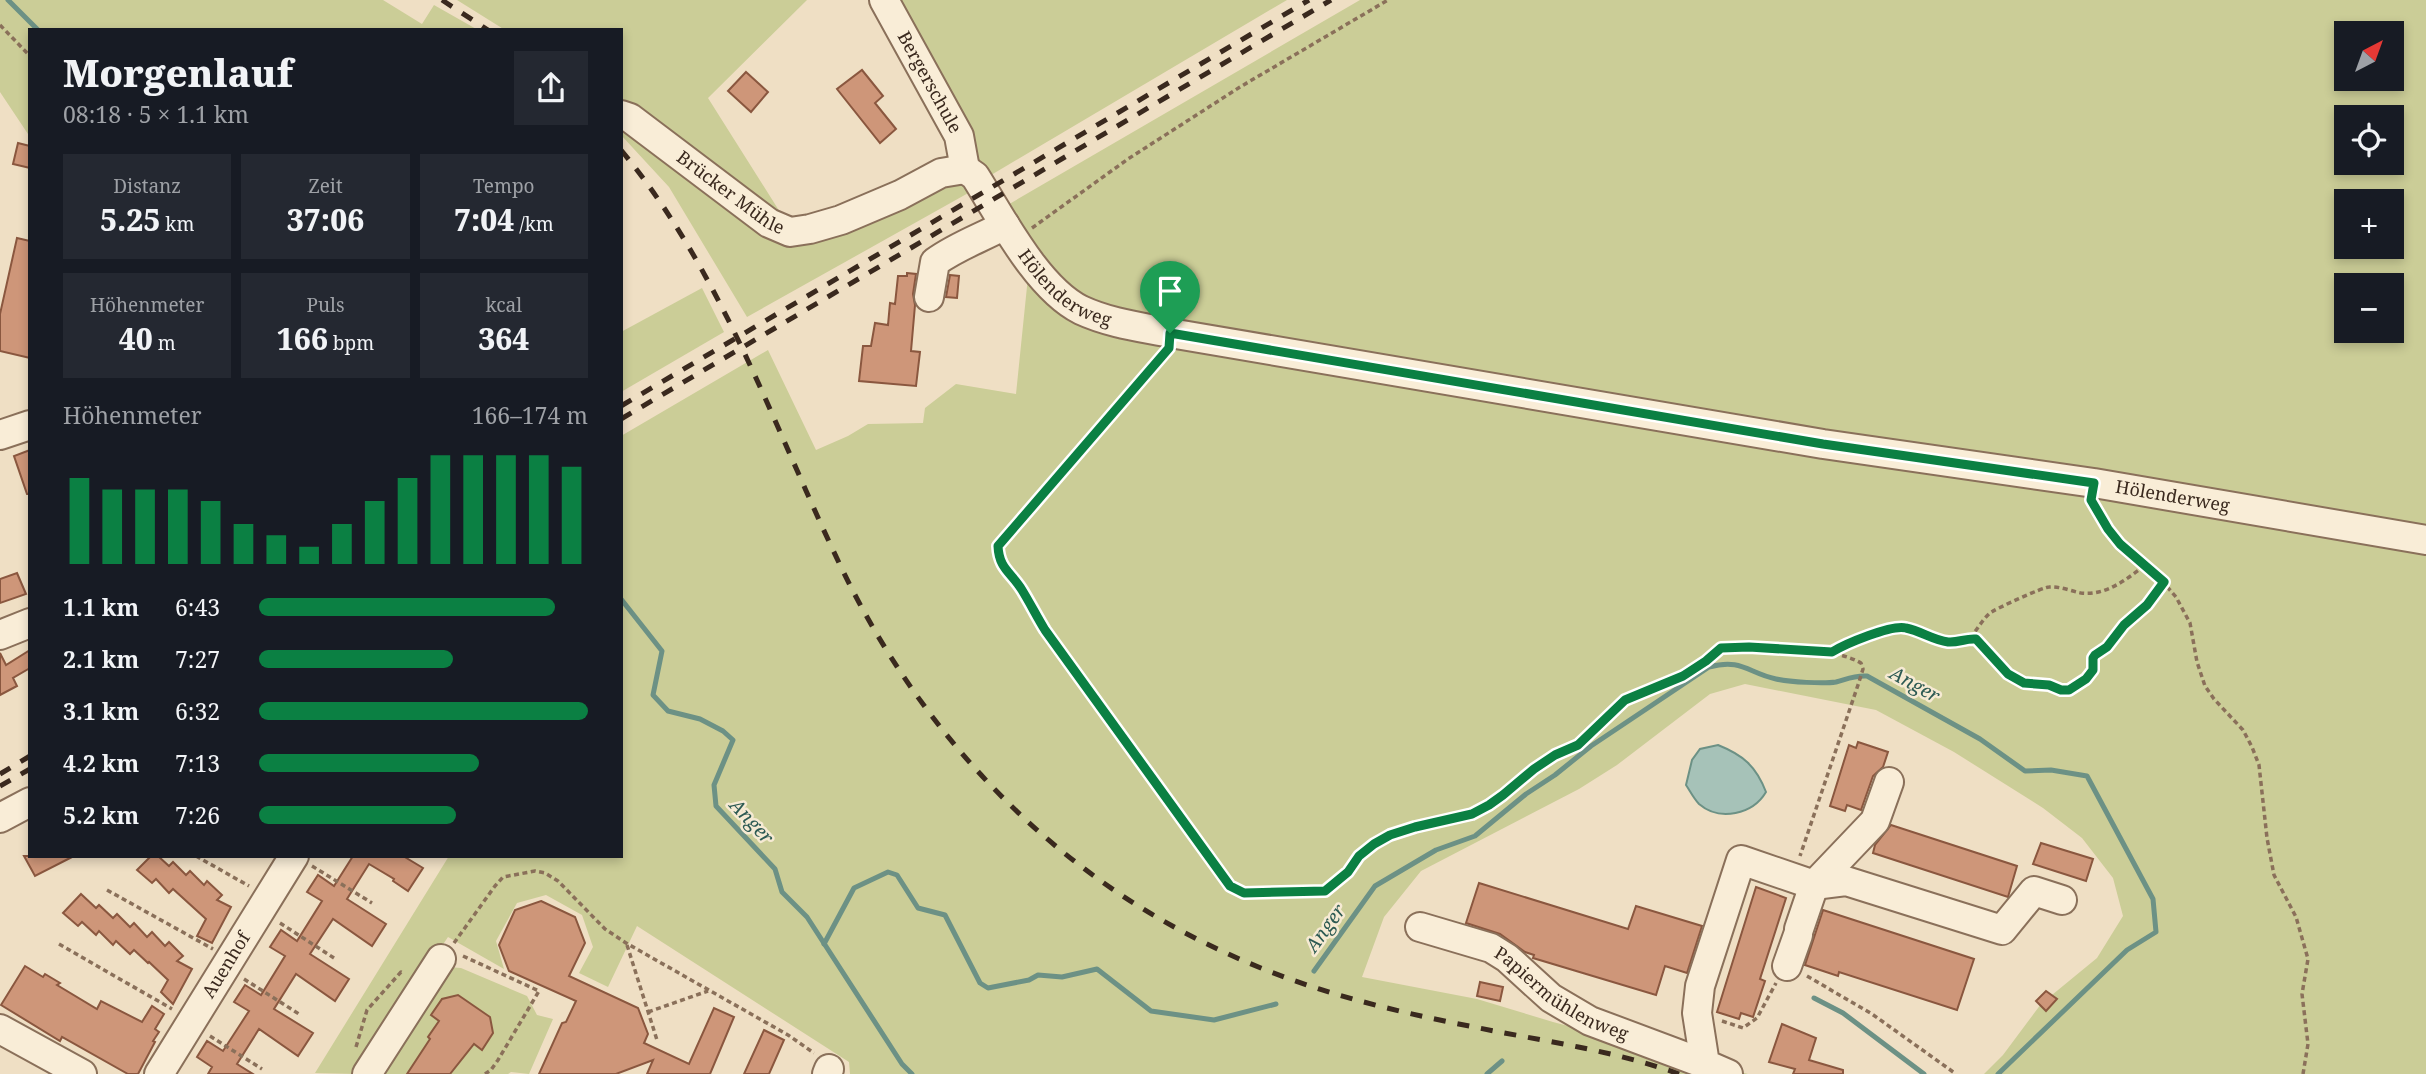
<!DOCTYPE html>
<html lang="de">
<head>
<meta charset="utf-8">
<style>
	body { margin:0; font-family:"Noto Serif",serif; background:#242831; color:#f1f3f6; height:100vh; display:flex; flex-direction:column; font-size:26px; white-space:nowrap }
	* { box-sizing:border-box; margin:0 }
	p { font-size:23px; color:#9ea1a6 }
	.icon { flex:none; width:38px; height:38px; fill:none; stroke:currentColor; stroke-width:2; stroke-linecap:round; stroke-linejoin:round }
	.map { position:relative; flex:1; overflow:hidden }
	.sheet { position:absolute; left:28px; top:28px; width:595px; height:830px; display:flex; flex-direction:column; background:#171b24; border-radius:0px; box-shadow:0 4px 10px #0003 }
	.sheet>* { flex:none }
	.needle { width:46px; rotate:41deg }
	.fabs { position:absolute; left:2334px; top:21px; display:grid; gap:14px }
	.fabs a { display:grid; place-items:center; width:70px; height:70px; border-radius:0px; background:#171b24; box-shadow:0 4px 10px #0003; font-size:35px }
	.pin { position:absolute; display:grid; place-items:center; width:60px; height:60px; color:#fff; margin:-72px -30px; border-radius:50% 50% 50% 0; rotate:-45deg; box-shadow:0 0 7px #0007 }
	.pin .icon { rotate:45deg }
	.round { display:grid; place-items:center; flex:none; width:74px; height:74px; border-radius:0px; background:#242831 }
	.summary { display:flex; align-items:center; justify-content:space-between; height:119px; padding:0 35px }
	h1 { font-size:38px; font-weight:800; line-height:52px }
	.metrics { display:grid; grid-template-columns:repeat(3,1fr); gap:10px; height:119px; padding:7px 35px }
	.metrics div { display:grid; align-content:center; border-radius:0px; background:#242831; text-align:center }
	.metrics b { font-size:30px; font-weight:800 }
	.metrics small { font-size:19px; font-weight:400 }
	.metrics p { font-size:19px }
	.chart { height:196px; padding:14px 35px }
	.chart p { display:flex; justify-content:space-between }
	.chart svg { width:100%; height:126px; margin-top:7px; stroke:#0b8043; stroke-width:6 }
	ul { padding:0 35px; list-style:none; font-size:23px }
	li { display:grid; grid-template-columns:112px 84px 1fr; align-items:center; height:52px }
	li i { height:18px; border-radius:9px; background:#0b8043 }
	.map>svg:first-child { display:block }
	.green { fill:#cbcd97; fill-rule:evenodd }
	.water { fill:#a6c2b8; stroke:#6c9185; stroke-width:2 }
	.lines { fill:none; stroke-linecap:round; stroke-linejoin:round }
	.stream { stroke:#6c9185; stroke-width:5 }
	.building { fill:#ce9679; stroke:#8a573f; stroke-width:2 }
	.minor-casing { stroke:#8a705a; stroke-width:32 }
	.path { stroke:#8a705a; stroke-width:3.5; stroke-dasharray:5 3.5; stroke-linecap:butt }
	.minor { stroke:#f9edd7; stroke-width:28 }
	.rail { stroke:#3a291e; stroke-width:5; stroke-dasharray:12 12; stroke-linecap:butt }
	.route-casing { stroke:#fff; stroke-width:14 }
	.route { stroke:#0b8043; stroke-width:9 }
	.labels { text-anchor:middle; stroke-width:5; stroke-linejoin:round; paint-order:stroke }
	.street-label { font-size:18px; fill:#3a291e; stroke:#f6ead3 }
	.water-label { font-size:19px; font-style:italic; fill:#2d5a53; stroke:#f6ead3 }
</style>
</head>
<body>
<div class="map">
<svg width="2426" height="1074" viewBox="0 0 2426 1074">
	<rect width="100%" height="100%" fill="#efdfc4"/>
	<g class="green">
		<polygon points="0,0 383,0 422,24 434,5 478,30 30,30 30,137 0,92"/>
		<polygon points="457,0 807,0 708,98 790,228 621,109 621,30 505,30"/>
		<polygon points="887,0 1287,0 981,181"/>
		<path d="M1360 0H2426V1074H1984L2003 1055 2041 1004 2097 958 2123 916 2113 878 2082 838 2043 808 1954 752 1876 710 1745 684 1710 694 1617 765 1579 789 1421 871 1384 917 1362 977 1477 999 1553 1022 1748 1074H850L849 1062 637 926 608 987 579 973 593 947 582 915 546 895 517 903 496 941 504 969 448 937 356 1074 315 1073 449 856H621V436L768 350 816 450 848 436 868 424 923 423 925 408 956 384 1016 394 1029 267 1081 306 999 210ZM2347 33H2392V79H2347ZM2347 117H2392V163H2347ZM2347 201H2392V247H2347ZM2347 285H2392V331H2347Z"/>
		<polygon points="621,119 789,233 942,174 979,187 747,317 669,187 621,135"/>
		<polygon points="702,288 724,332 621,392 621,332"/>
		<polygon points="447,967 461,968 527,996 537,1015 553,1019 529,1074 511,1072 508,1074 379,1074"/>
	</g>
	<path class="water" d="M1718 745C1743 755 1756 766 1766 792 1753 814 1720 822 1699 804 1694 799 1690 791 1686 785L1692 760 1700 749Z"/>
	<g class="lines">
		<g class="stream">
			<polyline points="8,0 38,30"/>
			<polyline points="621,599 662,651 653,695 668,711 700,719 723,731 733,740 714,785 716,806 775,869 782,892 807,917 902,1064 912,1074"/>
			<polyline points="824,944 854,888 888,872 897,875 918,908 945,915 980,983 988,988 1029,980 1038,975 1062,977 1097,969 1151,1011 1214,1020 1276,1004"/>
			<path d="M1314 971 1375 886 1436 850 1475 836 1526 794 1555 775 1591 746 1709 667C1742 658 1748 673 1776 679 1790 682 1823 684 1836 682 1847 679 1855 675 1867 676L1980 739 2025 771 2051 770 2087 776 2153 899 2156 932 2127 950 1998 1074"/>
			<polyline points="1814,998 1843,1013 1924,1074"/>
			<polyline points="1487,1074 1502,1061"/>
		</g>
	</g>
	<g class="building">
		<polygon points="862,70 883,96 875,103 896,129 880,143 837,89"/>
		<polygon points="746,72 768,92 751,112 728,91"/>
		<polygon points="18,143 30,146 30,168 13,164"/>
		<polygon points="17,238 30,241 30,358 0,351 0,314"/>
		<polygon points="907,273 916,274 913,294 915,305 911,351 920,352 916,386 859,381 863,346 871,346 875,323 888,325 890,303 895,304 898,276 907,276"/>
		<polygon points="950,275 959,276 957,298 946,297"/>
		<polygon points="30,450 30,494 27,494 14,456"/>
		<polygon points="17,573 26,594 0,603 0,579"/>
		<polygon points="30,650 30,668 13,678 17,686 0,695 0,653 6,665"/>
		<polygon points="1858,742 1888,752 1883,767 1873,776 1861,810 1847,805 1845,811 1830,806 1849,745 1856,748"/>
		<polygon points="1891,825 2017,866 2008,897 1873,853 1875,845"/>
		<polygon points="2041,843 2093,859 2086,881 2033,864"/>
		<polygon points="24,856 74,856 35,876"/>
		<polygon points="151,856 158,856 169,866 173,862 186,875 190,871 204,885 207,881 222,895 217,900 231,907 212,943 197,936 206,919 173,889 169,893 156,879 152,883 137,870"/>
		<polygon points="353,856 403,856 423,868 408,891 393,881 394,879 369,864 347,899 386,924 372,946 333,919 310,954 349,979 335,1001 296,974 274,1009 313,1033 298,1056 259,1029 237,1064 253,1074 208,1074 212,1067 197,1057 207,1041 223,1051 249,1011 234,1002 245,985 261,995 285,956 270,947 281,930 297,941 322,901 307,892 318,875 334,886"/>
		<polygon points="1479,883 1628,929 1636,906 1702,926 1687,973 1665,966 1656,995 1533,958 1534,955 1525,952 1500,934 1466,923"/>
		<polygon points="1756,887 1786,898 1760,979 1765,981 1753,1017 1741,1013 1739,1019 1717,1012"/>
		<polygon points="81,894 96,908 99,905 113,918 117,914 130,927 134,923 147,937 152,932 165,946 169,942 183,956 177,961 192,969 173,1004 161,992 168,980 149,962 148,963 134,950 130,954 116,941 113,945 99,931 96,935 82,922 78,926 63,913"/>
		<polygon points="541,901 575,917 585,943 569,976 638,1008 648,1034 644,1043 689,1064 714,1008 734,1017 710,1074 647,1074 653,1060 616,1074 539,1074 562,1023 566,1022 576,1001 509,971 499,945 515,910"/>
		<polygon points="1823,910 1974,959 1957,1010 1839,972 1838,976 1805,965"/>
		<polygon points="25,966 43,977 45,974 60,983 57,985 97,1009 101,1001 142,1022 152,1006 164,1014 155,1029 159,1032 153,1041 155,1042 138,1074 128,1074 62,1037 60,1041 1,1005"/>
		<polygon points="1480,982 1503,987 1500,1001 1477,996"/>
		<polygon points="2046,991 2057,999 2046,1011 2036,1001"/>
		<polygon points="458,995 490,1017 493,1033 482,1050 474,1044 450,1074 407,1074 430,1039 428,1037 439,1021 431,1015 442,999"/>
		<polygon points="1782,1024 1816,1038 1809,1060 1843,1070 1843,1074 1793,1074 1795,1069 1769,1062"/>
		<polygon points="764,1030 784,1040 769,1074 744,1074"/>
	</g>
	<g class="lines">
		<g class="minor-casing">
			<g id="minor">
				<path id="s1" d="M884 0 959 136 965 169"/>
				<path id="s2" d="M621 115 630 118 769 223 790 232 810 229 841 220 900 195 941 173 965 169"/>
				<path id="s3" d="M965 169 975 176C1001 217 1037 288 1081 310 1109 323 1140 327 1170 333L1823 444 2094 483 2426 540"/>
				<path d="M929 297 935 262C957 246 981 238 1005 225"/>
				<polyline points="0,435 30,425"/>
				<polyline points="0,635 30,623"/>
				<polyline points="0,818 30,802"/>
				<path id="s4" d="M1420 927 1491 948 1507 958 1551 998 1590 1021 1705 1064"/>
				<polyline points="1799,929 1814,885 1875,821 1889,782"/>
				<polyline points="1787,966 1798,935"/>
				<polyline points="0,1029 82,1074"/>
				<path id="s5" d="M159 1074 294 856"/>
				<polyline points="367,1074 441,959"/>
				<polyline points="827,1074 829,1069"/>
				<polyline points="1728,1074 1705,1064 1697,1013 1700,986 1741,860 1814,885 1846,881 2002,930 2034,891 2062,900"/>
			</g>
		</g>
		<g class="path">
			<polyline points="0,25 30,56"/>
			<polyline points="1032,228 1128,159 1240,87 1388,0"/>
			<path d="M1163 354 997 546C1000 569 1011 572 1022 590 1030 603 1037 617 1045 630L1230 886 1244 893 1325 891 1348 872 1359 856 1374 844 1390 835 1415 827 1472 814 1489 805 1503 795 1534 769 1555 755 1578 745 1625 700 1683 676 1706 661 1721 647C1743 647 1765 649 1787 650 1813 652 1837 650 1861 663L1863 669 1859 682 1800 856"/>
			<polyline points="2094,505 2120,544 2163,582 2176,597 2190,623 2197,662 2205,686 2214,699 2243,730 2252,747 2259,765 2267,838 2274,875 2296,917 2308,959 2302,994 2308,1044 2303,1074"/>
			<path d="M1970 638C1977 630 1982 620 1990 613 1995 609 2043 587 2049 587 2059 586 2071 591 2081 593 2105 596 2126 580 2144 566"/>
			<path d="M1832 652C1845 644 1892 624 1906 628 1921 631 1933 640 1948 642 1958 643 1966 638 1976 639L2008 674 2024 683 2049 685 2061 690H2069L2086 679 2093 670V658L2095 655 2107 647 2124 625 2147 605 2163 582"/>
			<polyline points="196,856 249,886"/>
			<polyline points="312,866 372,903"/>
			<polyline points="107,890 213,949"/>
			<polyline points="280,923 334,958"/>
			<polyline points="454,943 495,886 503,877 535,871 545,873 558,881 605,929 626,943 788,1035 814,1053"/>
			<polyline points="59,944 172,1009"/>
			<polyline points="627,945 657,1040"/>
			<polyline points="463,956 539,991 498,1060 491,1070 485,1074"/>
			<polyline points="1807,976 1872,1014 1956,1074"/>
			<polyline points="244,979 299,1014"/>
			<polyline points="648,1012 708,991"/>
			<polyline points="1722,1021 1743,1028 1757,1018 1776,983"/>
			<polyline points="210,1036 262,1069"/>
			<polyline points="356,1047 367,1010 401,972 404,974"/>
		</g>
		<use href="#minor" class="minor"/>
		<g class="rail">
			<polyline points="442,0 488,30"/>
			<path d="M621 150C723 273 773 426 842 569 922 735 1053 874 1222 951 1302 989 1387 1010 1474 1027 1542 1041 1613 1050 1679 1074"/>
			<polyline points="621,406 1309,0"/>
			<polyline points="621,419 1331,0"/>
			<polyline points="0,774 30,756"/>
			<polyline points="0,786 30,769"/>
		</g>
	</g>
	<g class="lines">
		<g class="route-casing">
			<path id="route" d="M1170 333 1823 444 2094 483 2091 500 2108 529 2120 544 2164 582 2147 605 2124 625 2107 647 2095 655 2093 658V670L2086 679 2069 690H2061L2049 685 2024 683 2008 674 1976 639C1966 638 1958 643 1948 642 1933 640 1921 631 1906 628 1892 624 1845 644 1832 652L1749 647 1721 648 1706 661 1683 676 1625 700 1578 745 1555 755 1534 769 1503 795 1489 805 1472 814 1415 827 1390 835 1374 844 1359 856 1348 872 1325 891 1244 893 1230 886 1045 630C1037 617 1030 603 1022 590 1011 572 999 569 998 546L1169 348Z"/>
		</g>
		<use href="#route" class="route"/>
	</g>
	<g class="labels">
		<g class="street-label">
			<text dy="6" stroke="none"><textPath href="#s1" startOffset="94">Bergerschule</textPath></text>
			<text dy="6" stroke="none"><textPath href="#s2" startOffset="135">Brücker Mühle</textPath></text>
			<text dy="6" stroke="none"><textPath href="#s3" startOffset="159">Hölenderweg</textPath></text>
			<text dy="6" stroke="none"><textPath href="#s3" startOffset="1293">Hölenderweg</textPath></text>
			<text dy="6" stroke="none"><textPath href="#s5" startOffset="128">Auenhof</textPath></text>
			<text dy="6" stroke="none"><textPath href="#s4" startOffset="159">Papiermühlenweg</textPath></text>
		</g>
		<g class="water-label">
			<text transform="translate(1915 684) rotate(29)" y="7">Anger</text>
			<text transform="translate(752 821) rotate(47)" y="7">Anger</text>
			<text transform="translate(1325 928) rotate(-54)" y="7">Anger</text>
		</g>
	</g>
</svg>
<div class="fabs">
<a><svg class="needle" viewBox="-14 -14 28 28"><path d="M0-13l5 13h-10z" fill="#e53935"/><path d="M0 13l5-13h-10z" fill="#9ea1a6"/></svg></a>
<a><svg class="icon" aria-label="locate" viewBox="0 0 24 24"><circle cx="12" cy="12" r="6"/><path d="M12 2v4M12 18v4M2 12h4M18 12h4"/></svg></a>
<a>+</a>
<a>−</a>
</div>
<div class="pin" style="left:1170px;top:333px;background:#1e9e55"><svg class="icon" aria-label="arrive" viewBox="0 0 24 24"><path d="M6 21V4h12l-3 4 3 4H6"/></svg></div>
<section class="sheet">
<div class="summary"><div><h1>Morgenlauf</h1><p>08:18 · 5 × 1.1 km</p></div><a class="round"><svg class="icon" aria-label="share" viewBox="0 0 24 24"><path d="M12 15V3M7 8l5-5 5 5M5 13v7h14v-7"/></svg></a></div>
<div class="metrics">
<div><p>Distanz</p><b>5.25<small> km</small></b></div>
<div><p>Zeit</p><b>37:06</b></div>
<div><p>Tempo</p><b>7:04<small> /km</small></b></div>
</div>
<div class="metrics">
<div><p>Höhenmeter</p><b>40<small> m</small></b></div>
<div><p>Puls</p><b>166<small> bpm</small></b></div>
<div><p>kcal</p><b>364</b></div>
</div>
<div class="chart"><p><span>Höhenmeter</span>166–174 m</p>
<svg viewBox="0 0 160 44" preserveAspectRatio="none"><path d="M5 44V14M15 44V18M25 44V18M35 44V18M45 44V22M55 44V30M65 44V34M75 44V38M85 44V30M95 44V22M105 44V14M115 44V6M125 44V6M135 44V6M145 44V6M155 44V10"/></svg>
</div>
<ul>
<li><b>1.1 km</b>6:43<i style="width:90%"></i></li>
<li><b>2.1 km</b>7:27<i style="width:59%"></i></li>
<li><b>3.1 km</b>6:32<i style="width:100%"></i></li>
<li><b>4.2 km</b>7:13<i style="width:67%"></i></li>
<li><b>5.2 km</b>7:26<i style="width:60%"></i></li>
</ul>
</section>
</div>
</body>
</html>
